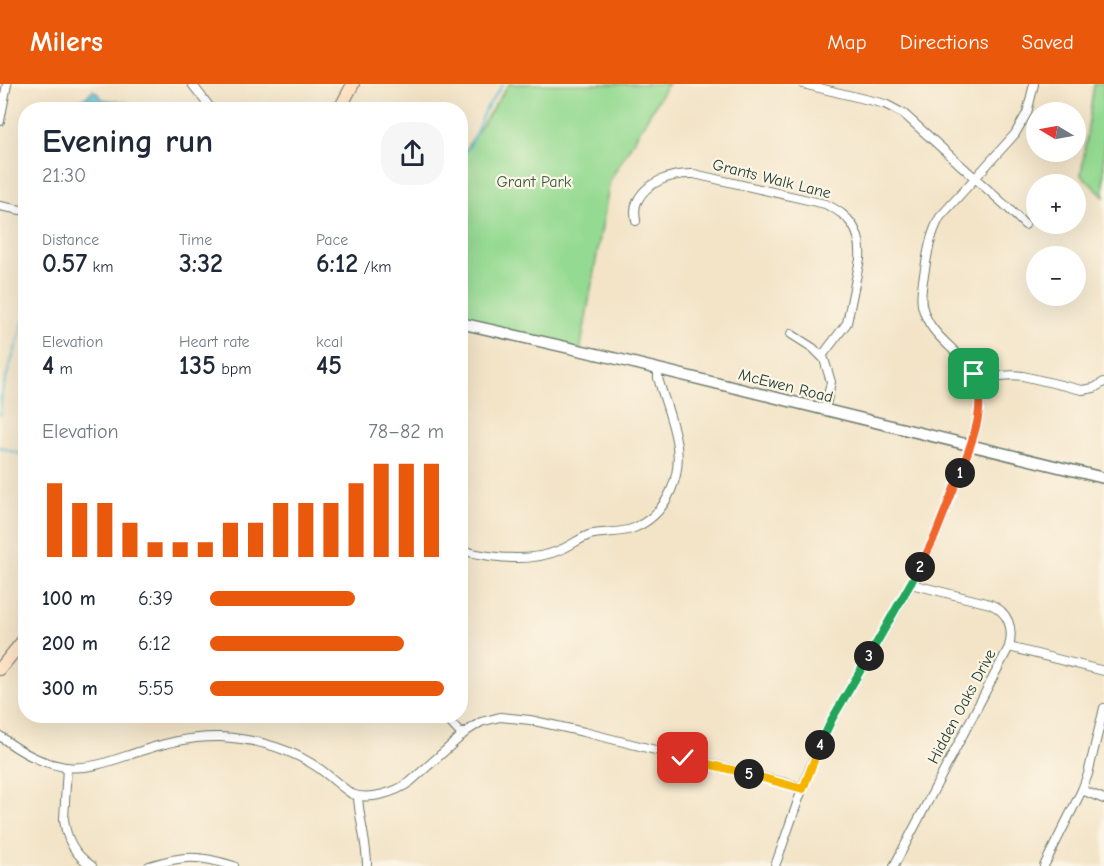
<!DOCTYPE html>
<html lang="en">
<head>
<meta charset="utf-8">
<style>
	body { margin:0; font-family:"Comic Neue",sans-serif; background:#f6f6f7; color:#1f2937; height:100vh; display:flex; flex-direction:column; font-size:22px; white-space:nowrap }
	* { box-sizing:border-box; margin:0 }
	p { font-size:20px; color:#747a83 }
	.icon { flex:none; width:33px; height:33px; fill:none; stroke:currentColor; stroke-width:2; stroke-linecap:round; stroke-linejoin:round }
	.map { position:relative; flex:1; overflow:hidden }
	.panel { position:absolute; left:18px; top:18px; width:450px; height:621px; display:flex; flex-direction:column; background:#fff; border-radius:24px; box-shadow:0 6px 24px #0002 }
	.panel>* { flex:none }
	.needle { width:39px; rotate:280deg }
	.controls { position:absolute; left:1026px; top:18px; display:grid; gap:12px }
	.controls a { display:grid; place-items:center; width:60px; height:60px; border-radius:50%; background:#fff; box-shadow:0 6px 24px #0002; font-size:30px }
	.pin { position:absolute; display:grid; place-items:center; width:51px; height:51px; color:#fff; margin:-26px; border-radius:12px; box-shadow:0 3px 9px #0006 }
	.km { position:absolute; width:30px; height:30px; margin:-15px; border-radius:50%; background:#222; color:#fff; font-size:16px; line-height:30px; text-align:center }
	.round { display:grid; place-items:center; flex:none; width:63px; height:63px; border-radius:24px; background:#f6f6f7 }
	.summary { display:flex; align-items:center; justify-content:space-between; height:102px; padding:0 24px }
	h1 { font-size:33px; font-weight:800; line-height:45px }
	.stats { display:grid; grid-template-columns:repeat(3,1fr); gap:9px; height:102px; padding:6px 24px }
	.stats div { display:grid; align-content:center }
	.stats b { font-size:26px; font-weight:800 }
	.stats small { font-size:16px; font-weight:400 }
	.stats p { font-size:16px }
	.chart { height:168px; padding:12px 24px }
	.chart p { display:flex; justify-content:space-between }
	.chart svg { width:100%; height:108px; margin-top:6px; stroke:#ea580c; stroke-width:6 }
	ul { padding:0 24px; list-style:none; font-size:20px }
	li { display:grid; grid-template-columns:96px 72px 1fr; align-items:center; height:45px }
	li i { height:15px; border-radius:8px; background:#ea580c }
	header { display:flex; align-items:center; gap:36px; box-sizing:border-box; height:84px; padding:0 30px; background:#ea580c; color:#fff }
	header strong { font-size:28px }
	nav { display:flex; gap:33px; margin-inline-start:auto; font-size:21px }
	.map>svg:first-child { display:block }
	.green { fill:#95da92; stroke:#5a8c63; stroke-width:1.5 }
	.water { fill:#57bdd5; stroke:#3b7d84; stroke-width:1.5 }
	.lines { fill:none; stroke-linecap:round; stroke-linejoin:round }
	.stream { stroke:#57bdd5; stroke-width:2 }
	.minor-casing { stroke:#697768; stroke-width:10 }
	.tertiary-casing { stroke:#697768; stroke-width:13 }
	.secondary-casing { stroke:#697768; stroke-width:14 }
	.minor { stroke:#fff; stroke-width:8 }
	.tertiary { stroke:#fff; stroke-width:10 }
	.secondary { stroke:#ffe4c6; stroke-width:12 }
	.split-1-casing { stroke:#fff; stroke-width:12 }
	.split-2-casing { stroke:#fff; stroke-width:12 }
	.split-3-casing { stroke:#fff; stroke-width:12 }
	.split-4-casing { stroke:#fff; stroke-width:12 }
	.split-5-casing { stroke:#fff; stroke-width:12 }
	.split-6-casing { stroke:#fff; stroke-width:12 }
	.split-1 { stroke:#f0652b; stroke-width:8 }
	.split-2 { stroke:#f0652b; stroke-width:8 }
	.split-3 { stroke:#22a559; stroke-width:8 }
	.split-4 { stroke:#22a559; stroke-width:8 }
	.split-5 { stroke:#f5b400; stroke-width:8 }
	.split-6 { stroke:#f5b400; stroke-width:8 }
	.labels { text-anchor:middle; stroke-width:4.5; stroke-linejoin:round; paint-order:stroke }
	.street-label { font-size:16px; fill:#1f3d34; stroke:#fcf5e5 }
	.park-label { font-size:16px; fill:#375c47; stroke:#fcf5e5 }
</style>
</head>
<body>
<header>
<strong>Milers</strong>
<nav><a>Map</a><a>Directions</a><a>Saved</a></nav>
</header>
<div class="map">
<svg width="1104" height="782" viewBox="0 0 1104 782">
	<rect width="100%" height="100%" fill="#fcf5e5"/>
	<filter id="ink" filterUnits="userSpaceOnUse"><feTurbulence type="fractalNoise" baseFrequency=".0167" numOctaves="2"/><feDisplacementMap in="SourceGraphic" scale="12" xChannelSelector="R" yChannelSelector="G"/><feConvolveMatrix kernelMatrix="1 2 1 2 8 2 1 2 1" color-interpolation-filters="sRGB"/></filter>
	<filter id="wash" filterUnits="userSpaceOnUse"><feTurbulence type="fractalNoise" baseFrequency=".008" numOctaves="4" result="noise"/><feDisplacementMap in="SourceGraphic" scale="24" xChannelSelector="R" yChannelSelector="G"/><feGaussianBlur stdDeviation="1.35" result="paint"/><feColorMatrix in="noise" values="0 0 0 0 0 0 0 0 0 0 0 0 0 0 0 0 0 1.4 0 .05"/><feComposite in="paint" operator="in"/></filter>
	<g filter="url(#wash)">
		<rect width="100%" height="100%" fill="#f3e4c8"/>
		<g class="green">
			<polygon points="509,0 669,0 665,4 610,96 580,268 461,239 461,72"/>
			<polygon points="1094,0 1104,0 1104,113 1081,91"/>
		</g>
		<polygon class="water" points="93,6 99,10 102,15 129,19 145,25 48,25 63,18 84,15"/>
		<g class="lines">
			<g class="stream">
				<polyline points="460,74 470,63 484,28 503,0"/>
				<path d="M0 331C2 324 0 316 2 308 9 282 19 256 26 230"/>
				<polyline points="0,363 26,372"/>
			</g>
		</g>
	</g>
	<g filter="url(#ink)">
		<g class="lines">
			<g class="minor-casing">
				<g id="minor">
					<polyline points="192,0 212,26"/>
					<polyline points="803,0 885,20 904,30 1006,122 1025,141"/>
					<polyline points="0,37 7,0"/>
					<polyline points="0,122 26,127"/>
					<path d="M636 137C635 130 634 124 637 118 646 97 674 89 694 90L825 120C850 131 862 147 860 175L847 239 822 272"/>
					<polyline points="791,250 813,264 824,275 831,298 825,326"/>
					<path d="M978 298C993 292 1007 290 1023 292L1082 306 1094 304 1104 298"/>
					<path d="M460 466C491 474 530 479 560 466 570 462 579 455 589 451 603 447 620 450 634 444 668 430 683 391 676 356 672 335 664 315 658 294V286"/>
					<polyline points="1009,563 1104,587"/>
					<polyline points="444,632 462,651"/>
					<path d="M0 652C20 668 40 679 65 683 88 686 111 677 132 670 161 660 190 652 221 653 256 655 291 665 320 685 331 693 341 703 352 710 369 717 396 708 410 698L467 647 481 638 500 633 530 636 584 648 790 700 803 705"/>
					<path d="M67 683 64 735C66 756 75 771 92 782"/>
					<polyline points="1082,706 1104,715"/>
					<path d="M358 712C359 736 367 758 367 782"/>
					<path d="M149 782C185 771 198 771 234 782"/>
					<path d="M775 782C793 733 808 682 832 635 852 601 872 567 892 533 901 516 912 499 921 482 936 453 947 423 958 394 967 370 979 345 980 319 982 270 931 264 922 221 920 209 923 197 925 185 928 166 931 149 940 133L1015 50 1027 29 1034 0"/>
					<path d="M894 782 1009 563C1014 543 1008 528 990 520L911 500"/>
					<polyline points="1044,782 1082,706 1088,690 1104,624"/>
				</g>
			</g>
			<g class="tertiary-casing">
				<polyline id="tertiary" points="460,239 605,272 1104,394"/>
			</g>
			<g class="secondary-casing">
				<g id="secondary">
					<polyline points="339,26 353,0"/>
					<polyline points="0,585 26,553"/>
				</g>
			</g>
			<use href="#minor" class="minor"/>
			<use href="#tertiary" class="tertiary"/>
			<use href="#secondary" class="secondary"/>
		</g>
	</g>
	<g class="lines" filter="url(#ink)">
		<g class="split-1-casing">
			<path id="split-1" d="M960 389C972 358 988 322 974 290"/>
		</g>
		<g class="split-2-casing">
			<polyline id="split-2" points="920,483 935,452 960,389"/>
		</g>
		<g class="split-3-casing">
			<polyline id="split-3" points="869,572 920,483"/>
		</g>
		<g class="split-4-casing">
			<polyline id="split-4" points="820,661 832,635 869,572"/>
		</g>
		<g class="split-5-casing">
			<polyline id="split-5" points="749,690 803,705 820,661"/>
		</g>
		<g class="split-6-casing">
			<polyline id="split-6" points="683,674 749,690"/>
		</g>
		<use href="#split-1" class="split-1"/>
		<use href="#split-2" class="split-2"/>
		<use href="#split-3" class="split-3"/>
		<use href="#split-4" class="split-4"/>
		<use href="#split-5" class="split-5"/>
		<use href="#split-6" class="split-6"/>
	</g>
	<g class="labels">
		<g class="street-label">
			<text transform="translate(772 94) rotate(14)" y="6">Grants Walk Lane</text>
			<text transform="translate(786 301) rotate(14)" y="6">McEwen Road</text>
			<text transform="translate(961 622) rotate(-62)" y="6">Hidden Oaks Drive</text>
		</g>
		<g class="park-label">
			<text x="534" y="103">Grant Park</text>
		</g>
	</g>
</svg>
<div class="controls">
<a><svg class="needle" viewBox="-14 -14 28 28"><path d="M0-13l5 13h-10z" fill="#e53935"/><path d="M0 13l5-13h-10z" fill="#747a83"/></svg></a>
<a>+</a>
<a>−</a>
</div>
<div class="pin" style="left:974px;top:290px;background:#1e9e55"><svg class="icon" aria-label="arrive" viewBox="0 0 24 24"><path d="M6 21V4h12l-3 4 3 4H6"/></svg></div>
<div class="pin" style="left:683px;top:674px;background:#d93025"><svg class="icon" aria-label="check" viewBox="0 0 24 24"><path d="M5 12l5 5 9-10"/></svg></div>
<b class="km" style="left:960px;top:389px">1</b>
<b class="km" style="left:920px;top:483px">2</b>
<b class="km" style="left:869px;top:572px">3</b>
<b class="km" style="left:820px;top:661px">4</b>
<b class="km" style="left:749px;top:690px">5</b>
<section class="panel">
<div class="summary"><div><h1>Evening run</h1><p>21:30</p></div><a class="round"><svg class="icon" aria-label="share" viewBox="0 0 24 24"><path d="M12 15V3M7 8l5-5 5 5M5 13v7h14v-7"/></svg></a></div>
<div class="stats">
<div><p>Distance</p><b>0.57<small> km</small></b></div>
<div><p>Time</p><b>3:32</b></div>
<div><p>Pace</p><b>6:12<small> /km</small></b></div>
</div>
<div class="stats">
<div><p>Elevation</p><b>4<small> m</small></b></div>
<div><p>Heart rate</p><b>135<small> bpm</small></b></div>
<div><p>kcal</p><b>45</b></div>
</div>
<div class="chart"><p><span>Elevation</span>78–82 m</p>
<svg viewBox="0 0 160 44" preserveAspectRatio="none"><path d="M5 44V14M15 44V22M25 44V22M35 44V30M45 44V38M55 44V38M65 44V38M75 44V30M85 44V30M95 44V22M105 44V22M115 44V22M125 44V14M135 44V6M145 44V6M155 44V6"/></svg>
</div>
<ul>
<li><b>100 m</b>6:39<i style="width:62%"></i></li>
<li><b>200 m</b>6:12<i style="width:83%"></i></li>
<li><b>300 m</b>5:55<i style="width:100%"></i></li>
</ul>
</section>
</div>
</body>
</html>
